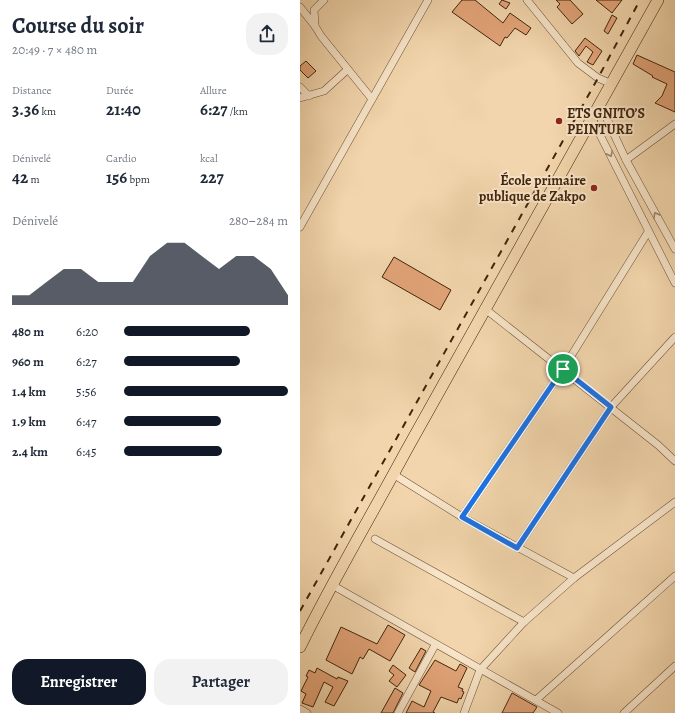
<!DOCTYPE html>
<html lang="fr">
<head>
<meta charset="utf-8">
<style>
	body { margin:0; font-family:Alegreya,serif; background:#f2f2f3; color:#1f2937; height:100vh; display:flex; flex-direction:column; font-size:15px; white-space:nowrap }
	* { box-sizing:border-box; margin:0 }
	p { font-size:13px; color:#747a83 }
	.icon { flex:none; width:22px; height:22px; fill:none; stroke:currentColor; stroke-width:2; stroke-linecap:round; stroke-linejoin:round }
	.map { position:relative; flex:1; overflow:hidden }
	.details { display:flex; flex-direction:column; background:#fff; width:300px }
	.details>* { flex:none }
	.pin { position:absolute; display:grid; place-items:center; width:34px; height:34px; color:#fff; margin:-17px; border:2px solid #fff; border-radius:50%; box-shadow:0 1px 4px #0007 }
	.round { display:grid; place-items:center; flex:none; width:42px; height:42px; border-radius:16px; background:#f2f2f3 }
	.headline { display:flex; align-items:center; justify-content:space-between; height:68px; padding:0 12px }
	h1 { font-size:22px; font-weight:700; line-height:30px }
	.metrics { display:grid; grid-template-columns:repeat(3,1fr); gap:6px; height:68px; padding:4px 12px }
	.metrics div { display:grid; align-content:center }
	.metrics b { font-size:17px; font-weight:700 }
	.metrics small { font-size:11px; font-weight:400 }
	.metrics p { font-size:11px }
	.chart { height:112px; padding:8px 12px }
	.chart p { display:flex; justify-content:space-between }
	.chart svg { width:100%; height:72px; margin-top:4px; fill:#111827; opacity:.7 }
	.cta { display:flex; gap:8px; margin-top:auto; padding:8px 12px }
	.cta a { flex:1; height:46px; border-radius:16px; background:#111827; color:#fff; font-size:16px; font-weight:700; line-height:46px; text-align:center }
	.cta a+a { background:#f2f2f3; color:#1f2937 }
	ul { padding:0 12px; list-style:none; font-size:13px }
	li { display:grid; grid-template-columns:64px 48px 1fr; align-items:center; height:30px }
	li i { height:10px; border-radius:5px; background:#111827 }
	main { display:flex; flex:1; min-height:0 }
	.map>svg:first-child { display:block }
	.building { fill:#e2a478; stroke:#42240b }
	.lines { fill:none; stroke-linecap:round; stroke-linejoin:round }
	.minor-casing { stroke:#6e5033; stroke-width:8 }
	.trunk-casing { stroke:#42240b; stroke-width:12 }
	.minor { stroke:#f7e4c9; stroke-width:7 }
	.trunk { stroke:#f2d5ac; stroke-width:11 }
	.rail { stroke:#42240b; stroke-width:2; stroke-dasharray:7 7; stroke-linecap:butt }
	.oneway { stroke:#9c846a }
	.route-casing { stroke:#fff; stroke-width:8 }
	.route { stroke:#1a73e8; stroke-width:5 }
	.poi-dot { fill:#8f2418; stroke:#f7e4c9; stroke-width:1.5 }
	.labels { text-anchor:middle; stroke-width:4; stroke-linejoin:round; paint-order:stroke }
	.poi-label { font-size:14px; font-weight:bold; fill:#42240b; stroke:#f7e4c9; text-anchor:start }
</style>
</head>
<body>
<main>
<section class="details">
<div class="headline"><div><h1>Course du soir</h1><p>20:49 · 7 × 480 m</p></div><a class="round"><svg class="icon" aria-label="share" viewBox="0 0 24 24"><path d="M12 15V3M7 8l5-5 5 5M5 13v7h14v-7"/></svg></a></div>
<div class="metrics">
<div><p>Distance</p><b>3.36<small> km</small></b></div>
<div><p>Durée</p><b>21:40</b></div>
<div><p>Allure</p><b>6:27<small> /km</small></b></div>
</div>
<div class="metrics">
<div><p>Dénivelé</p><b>42<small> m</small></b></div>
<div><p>Cardio</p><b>156<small> bpm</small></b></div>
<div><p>kcal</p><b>227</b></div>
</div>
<div class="chart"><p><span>Dénivelé</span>280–284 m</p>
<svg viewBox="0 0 160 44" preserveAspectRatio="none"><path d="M0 44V38L10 38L20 30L30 22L40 22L50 30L60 30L70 30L80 14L90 6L100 6L110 14L120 22L130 14L140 14L150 22L160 38V44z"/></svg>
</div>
<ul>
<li><b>480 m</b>6:20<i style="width:77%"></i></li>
<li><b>960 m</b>6:27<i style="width:71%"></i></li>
<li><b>1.4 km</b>5:56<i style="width:100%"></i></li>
<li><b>1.9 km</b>6:47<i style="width:59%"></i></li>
<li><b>2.4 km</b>6:45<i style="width:60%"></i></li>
</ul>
<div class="cta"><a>Enregistrer</a><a>Partager</a></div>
</section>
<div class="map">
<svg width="375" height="713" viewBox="0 0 375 713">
	<rect width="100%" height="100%" fill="#f2d5ac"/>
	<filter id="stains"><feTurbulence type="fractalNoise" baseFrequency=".005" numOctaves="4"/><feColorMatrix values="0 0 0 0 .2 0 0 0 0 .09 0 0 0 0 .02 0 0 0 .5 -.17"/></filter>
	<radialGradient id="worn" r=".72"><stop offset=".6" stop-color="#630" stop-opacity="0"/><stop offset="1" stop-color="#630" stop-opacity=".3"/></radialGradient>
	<g class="building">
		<polygon points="162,0 175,0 203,23 210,13 231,28 226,35 215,28 207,38 205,37 200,46 152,12"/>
		<polygon points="202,0 210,3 206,9 199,4"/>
		<polygon points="256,0 270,0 283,14 272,24 257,7 260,4"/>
		<polygon points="296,0 322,0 312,13"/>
		<polygon points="312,15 317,18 308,34 304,31"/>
		<polygon points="285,38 302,51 293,65 287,62 293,52 286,46 279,56 275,51"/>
		<polygon points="337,55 375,72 375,112 355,103 362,96 367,84 352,77 353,76 333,64"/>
		<polygon points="6,61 16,71 8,78 0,70 0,66"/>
		<polygon points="94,257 151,290 140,310 82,277"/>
		<polygon points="88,625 105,635 90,661 69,649 63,659 60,657 52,674 26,660 41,627 77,644"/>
		<polygon points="121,648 126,651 115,672 109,668"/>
		<polygon points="135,660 156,671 160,664 167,668 158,687 163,689 162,691 164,692 161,699 159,698 157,703 141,697 133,712 135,713 106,713 112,701 124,707 131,691 119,685"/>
		<polygon points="93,665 106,675 97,687 89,681 94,675 89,671"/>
		<polygon points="17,668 37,679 38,677 48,681 34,706 25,702 33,687 24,682 13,707 2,703 6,694 1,691 8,677 6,676 9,670 15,673"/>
		<polygon points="95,688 103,693 93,713 81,713"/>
		<polygon points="212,693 237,707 233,713 202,713"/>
	</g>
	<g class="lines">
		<g class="minor-casing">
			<g id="minor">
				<polyline points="227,0 278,63 298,78 312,84"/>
				<polyline points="0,7 15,26 21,36 72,99"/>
				<polyline points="15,26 14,10 24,0"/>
				<polyline points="0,87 9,96"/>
				<polyline points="0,98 24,91 47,70"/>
				<polyline points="300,104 326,160 375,249"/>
				<polyline points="292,119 375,283"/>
				<polyline points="326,160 375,124"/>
				<polyline points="0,227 128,0"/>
				<polyline points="184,308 358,445 375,461"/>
				<polyline points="93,474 162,517 274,578"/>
				<polyline points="162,517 263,369 348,232"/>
				<polyline points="75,539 224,622"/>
				<polyline points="217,548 311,407 375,337"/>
				<polyline points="32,585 258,713"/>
				<polyline points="236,700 375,576"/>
				<polyline points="0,709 7,713"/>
				<polyline points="98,713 135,645"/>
				<polyline points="164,713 180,670 224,622 274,578 375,502"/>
				<polyline points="324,713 375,666"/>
			</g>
		</g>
		<g class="trunk-casing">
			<path id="trunk" d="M0 647C33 580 71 516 106 451 189 300 275 151 358 0"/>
		</g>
		<use href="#minor" class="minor"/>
		<use href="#trunk" class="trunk"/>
		<polyline class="rail" points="0,611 298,78 340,0"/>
	</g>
	<defs><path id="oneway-chevron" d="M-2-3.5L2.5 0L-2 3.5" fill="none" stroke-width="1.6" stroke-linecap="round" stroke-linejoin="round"/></defs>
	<g class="oneway">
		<use href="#oneway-chevron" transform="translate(310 154) rotate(64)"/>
		<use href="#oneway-chevron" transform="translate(356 215) rotate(-119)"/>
	</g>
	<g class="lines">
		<g class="route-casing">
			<polygon id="route" points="263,369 311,407 217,548 162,517"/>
		</g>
		<use href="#route" class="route"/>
	</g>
	<g class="poi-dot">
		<circle cx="259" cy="121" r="4"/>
		<circle cx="294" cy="188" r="4"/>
	</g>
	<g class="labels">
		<g class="poi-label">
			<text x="267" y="118">ETS GNITO’S<tspan x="267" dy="16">PEINTURE</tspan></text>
			<text x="286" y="185" text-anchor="end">École primaire<tspan x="286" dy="16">publique de Zakpo</tspan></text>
		</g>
	</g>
	<rect width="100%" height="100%" filter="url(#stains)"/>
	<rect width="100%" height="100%" fill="url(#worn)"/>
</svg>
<div class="pin" style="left:263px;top:369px;background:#1e9e55"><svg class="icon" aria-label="arrive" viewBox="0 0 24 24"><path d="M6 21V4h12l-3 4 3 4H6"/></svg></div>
</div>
</main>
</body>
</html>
